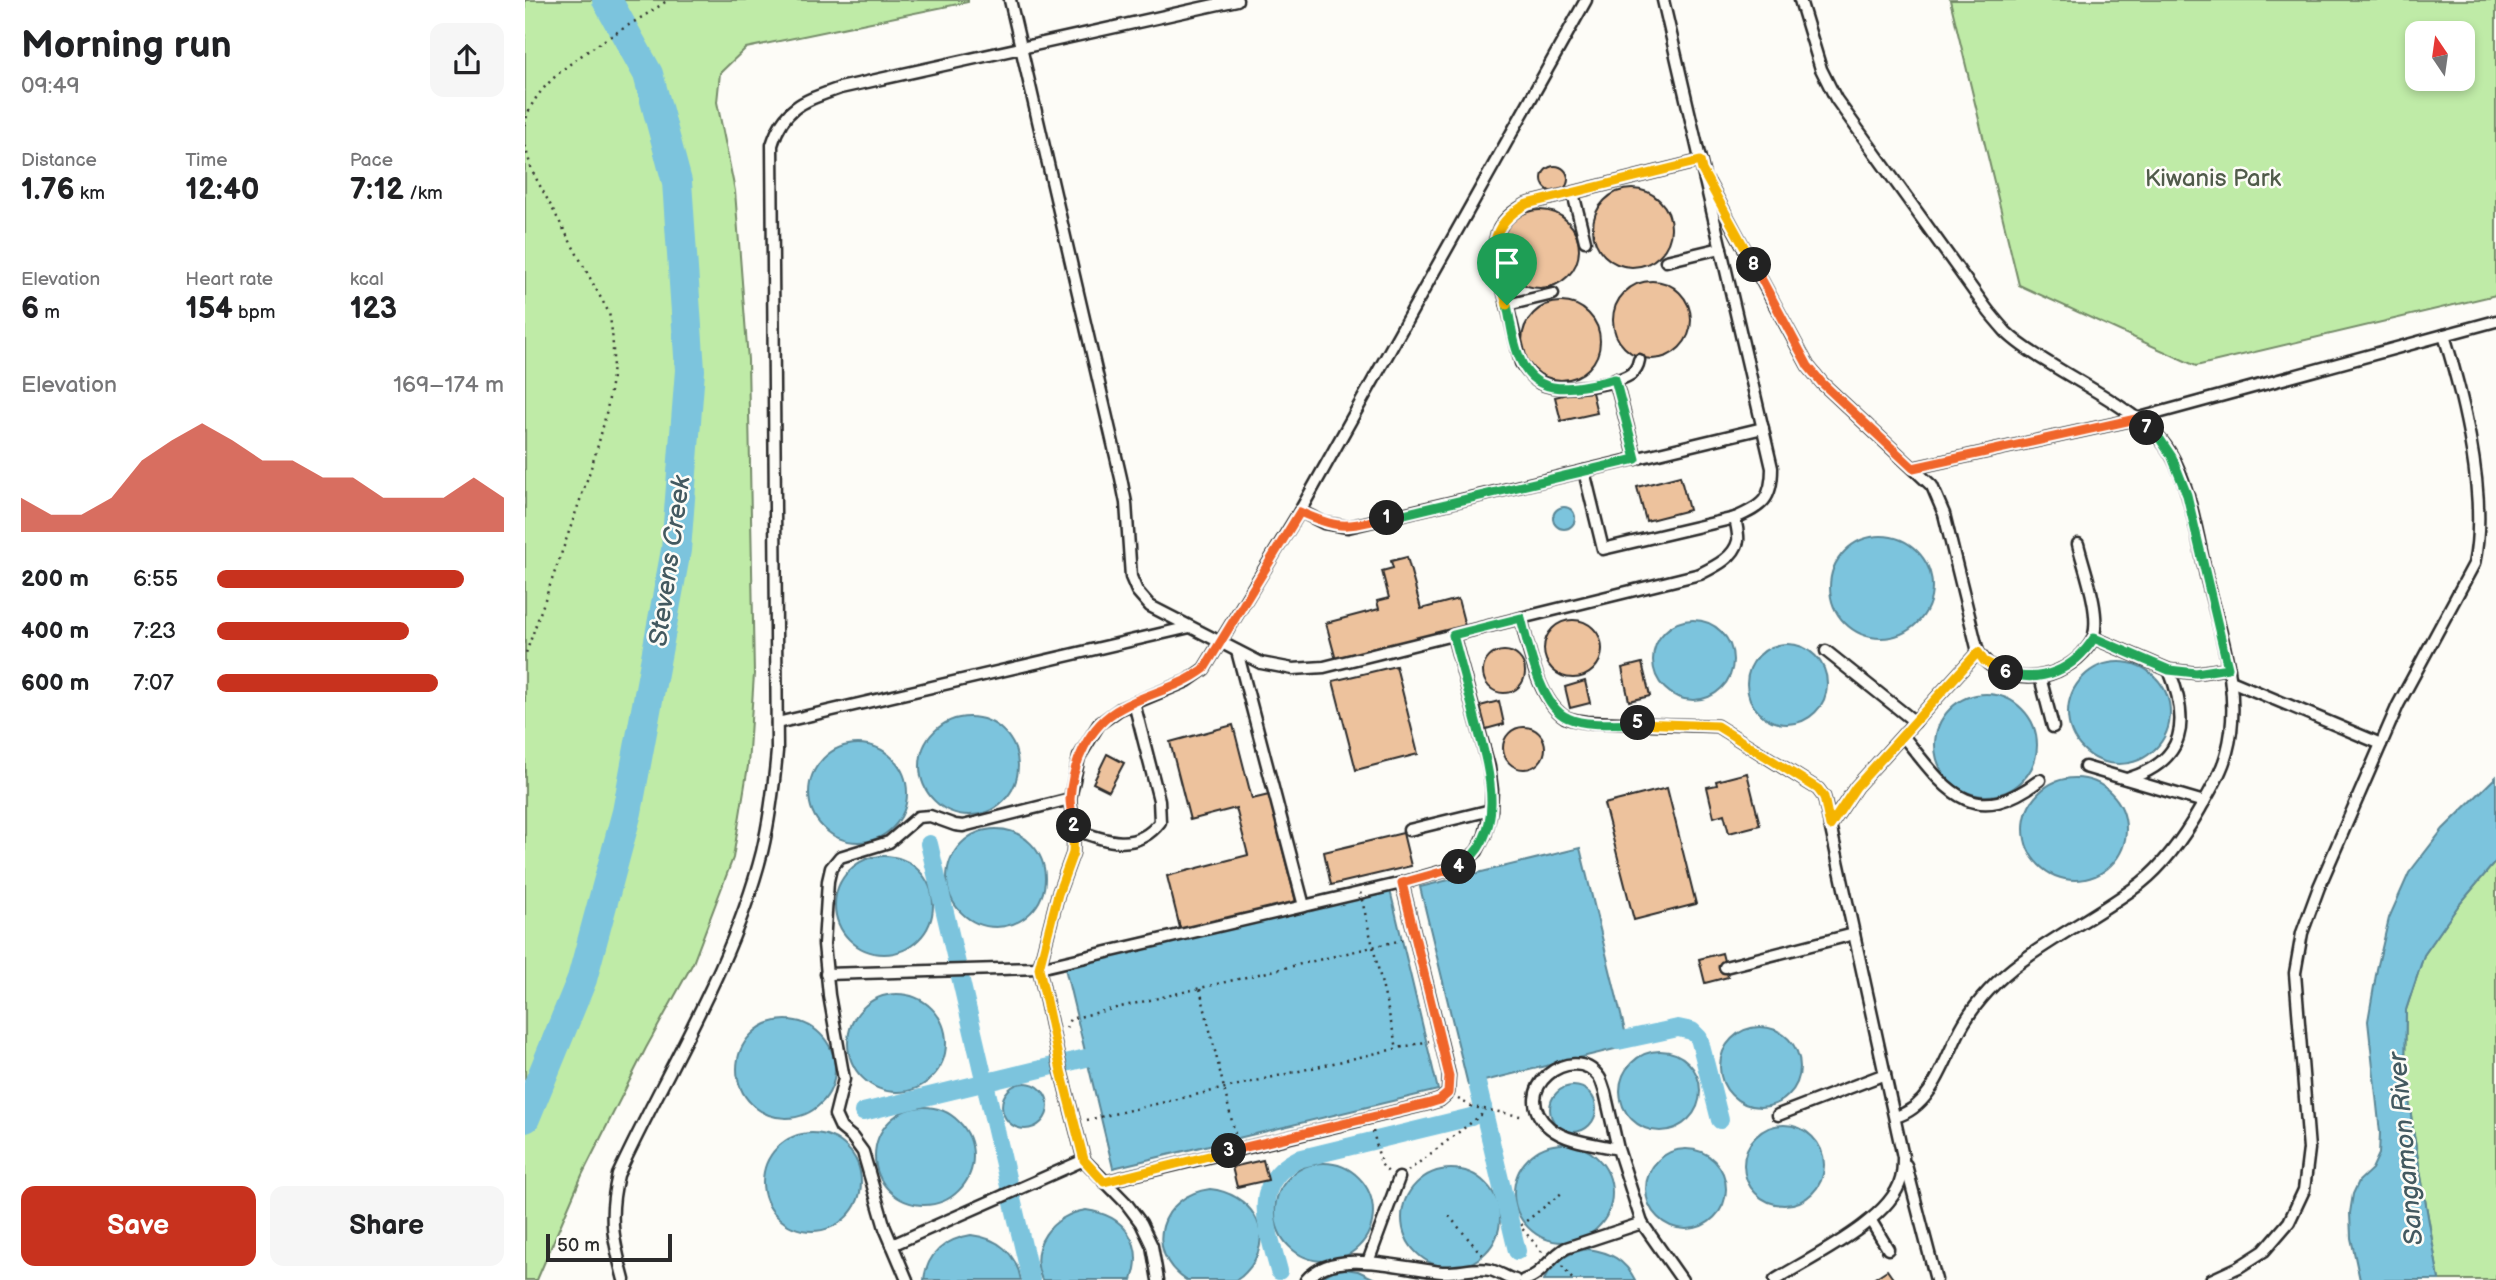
<!DOCTYPE html>
<html lang="en">
<head>
<meta charset="utf-8">
<style>
	body { margin:0; font-family:"Balsamiq Sans",sans-serif; background:#f6f6f6; color:#202124; height:100vh; display:flex; flex-direction:column; font-size:26px; white-space:nowrap }
	* { box-sizing:border-box; margin:0 }
	p { font-size:23px; color:#757577 }
	.icon { flex:none; width:38px; height:38px; fill:none; stroke:currentColor; stroke-width:2; stroke-linecap:round; stroke-linejoin:round }
	.map { position:relative; flex:1; overflow:hidden }
	.drawer { display:flex; flex-direction:column; background:#fff; width:525px }
	.drawer>* { flex:none }
	.needle { width:46px; rotate:347deg }
	.controls { position:absolute; left:1880px; top:21px; display:grid; gap:14px }
	.controls a { display:grid; place-items:center; width:70px; height:70px; border-radius:14px; background:#fff; box-shadow:0 4px 10px #0003; font-size:35px }
	.scale { position:absolute; left:21px; bottom:18px; width:126px; box-sizing:border-box; padding-left:7px; border:4px solid #2b2b2b; border-top:0; font-size:19px; line-height:24px; white-space:nowrap; color:#2b2b2b; -webkit-text-stroke:5px #fdfcf7; paint-order:stroke }
	.pin { position:absolute; display:grid; place-items:center; width:60px; height:60px; color:#fff; margin:-72px -30px; border-radius:50% 50% 50% 0; rotate:-45deg; box-shadow:0 0 7px #0007 }
	.pin .icon { rotate:45deg }
	.km { position:absolute; width:35px; height:35px; margin:-18px; border-radius:50%; background:#222; color:#fff; font-size:19px; line-height:35px; text-align:center }
	.round { display:grid; place-items:center; flex:none; width:74px; height:74px; border-radius:14px; background:#f6f6f6 }
	.overview { display:flex; align-items:center; justify-content:space-between; height:119px; padding:0 21px }
	h1 { font-size:38px; font-weight:600; line-height:52px }
	.figures { display:grid; grid-template-columns:repeat(3,1fr); gap:10px; height:119px; padding:7px 21px }
	.figures div { display:grid; align-content:center }
	.figures b { font-size:30px; font-weight:600 }
	.figures small { font-size:19px; font-weight:400 }
	.figures p { font-size:19px }
	.chart { height:196px; padding:14px 21px }
	.chart p { display:flex; justify-content:space-between }
	.chart svg { width:100%; height:126px; margin-top:7px; fill:#c8321e; opacity:.7 }
	.cta { display:flex; gap:14px; margin-top:auto; padding:14px 21px }
	.cta a { flex:1; height:80px; border-radius:14px; background:#c8321e; color:#fff; font-size:28px; font-weight:600; line-height:80px; text-align:center }
	.cta a+a { background:#f6f6f6; color:#202124 }
	ul { padding:0 21px; list-style:none; font-size:23px }
	li { display:grid; grid-template-columns:112px 84px 1fr; align-items:center; height:52px }
	li i { height:18px; border-radius:9px; background:#c8321e }
	main { display:flex; flex:1; min-height:0 }
	.map>svg:first-child { display:block }
	.green { fill:#bfeba7; stroke:#758b69; stroke-width:2; fill-rule:evenodd }
	.water { fill:#7cc4dd; stroke:#5c8796; stroke-width:2 }
	.lines { fill:none; stroke-linecap:round; stroke-linejoin:round }
	.canal { stroke:#7cc4dd; stroke-width:18 }
	.river { stroke:#7cc4dd; stroke-width:30 }
	.building { fill:#edc29d; stroke:#2b2b2b; stroke-width:2 }
	.service-casing { stroke:#2b2b2b; stroke-width:15 }
	.path { stroke:#2b2b2b; stroke-width:2.5; stroke-dasharray:2 5; stroke-linecap:butt }
	.service { stroke:#fdfcf7; stroke-width:10 }
	.path-bridge { stroke:#2b2b2b; stroke-width:2.5; stroke-dasharray:2 5; stroke-linecap:butt }
	.split-1-casing { stroke:#fff; stroke-width:14 }
	.split-2-casing { stroke:#fff; stroke-width:14 }
	.split-3-casing { stroke:#fff; stroke-width:14 }
	.split-4-casing { stroke:#fff; stroke-width:14 }
	.split-5-casing { stroke:#fff; stroke-width:14 }
	.split-6-casing { stroke:#fff; stroke-width:14 }
	.split-7-casing { stroke:#fff; stroke-width:14 }
	.split-8-casing { stroke:#fff; stroke-width:14 }
	.split-9-casing { stroke:#fff; stroke-width:14 }
	.split-1 { stroke:#22a559; stroke-width:9 }
	.split-2 { stroke:#f0652b; stroke-width:9 }
	.split-3 { stroke:#f5b400; stroke-width:9 }
	.split-4 { stroke:#f0652b; stroke-width:9 }
	.split-5 { stroke:#22a559; stroke-width:9 }
	.split-6 { stroke:#f5b400; stroke-width:9 }
	.split-7 { stroke:#22a559; stroke-width:9 }
	.split-8 { stroke:#f0652b; stroke-width:9 }
	.split-9 { stroke:#f5b400; stroke-width:9 }
	.labels { text-anchor:middle; stroke-width:5; stroke-linejoin:round; paint-order:stroke }
	.park-label { font-size:24px; fill:#505b4a; stroke:#fdfcf7 }
	.water-label { font-size:26px; font-style:italic; fill:#435960; stroke:#fdfcf7 }
</style>
</head>
<body>
<main>
<section class="drawer">
<div class="overview"><div><h1>Morning run</h1><p>09:49</p></div><a class="round"><svg class="icon" aria-label="share" viewBox="0 0 24 24"><path d="M12 15V3M7 8l5-5 5 5M5 13v7h14v-7"/></svg></a></div>
<div class="figures">
<div><p>Distance</p><b>1.76<small> km</small></b></div>
<div><p>Time</p><b>12:40</b></div>
<div><p>Pace</p><b>7:12<small> /km</small></b></div>
</div>
<div class="figures">
<div><p>Elevation</p><b>6<small> m</small></b></div>
<div><p>Heart rate</p><b>154<small> bpm</small></b></div>
<div><p>kcal</p><b>123</b></div>
</div>
<div class="chart"><p><span>Elevation</span>169–174 m</p>
<svg viewBox="0 0 160 44" preserveAspectRatio="none"><path d="M0 44V32L10 38L20 38L30 32L40 19L50 12L60 6L70 12L80 19L90 19L100 25L110 25L120 32L130 32L140 32L150 25L160 32V44z"/></svg>
</div>
<ul>
<li><b>200 m</b>6:55<i style="width:86%"></i></li>
<li><b>400 m</b>7:23<i style="width:67%"></i></li>
<li><b>600 m</b>7:07<i style="width:77%"></i></li>
</ul>
<div class="cta"><a>Save</a><a>Share</a></div>
</section>
<div class="map">
<svg width="1971" height="1280" viewBox="0 0 1971 1280">
	<rect width="100%" height="100%" fill="#fdfcf7"/>
	<filter id="ink" filterUnits="userSpaceOnUse"><feTurbulence type="fractalNoise" baseFrequency=".0143" numOctaves="2"/><feDisplacementMap in="SourceGraphic" scale="14" xChannelSelector="R" yChannelSelector="G"/><feConvolveMatrix kernelMatrix="1 2 1 2 8 2 1 2 1" color-interpolation-filters="sRGB"/></filter>
	<g filter="url(#ink)">
		<g class="green">
			<polygon points="0,0 443,0 443,2 221,48 195,73 192,102 210,191 223,360 229,674 223,766 208,858 168,963 121,1048 57,1175 12,1280 0,1280"/>
			<path d="M1425 0H1971V295L1671 366 1494 285ZM1892 33H1937V79H1892Z"/>
			<polygon points="1971,861 1971,1280 1914,1280 1888,1130 1880,1070 1881,1010 1899,955 1933,906"/>
		</g>
		<g class="water">
			<circle cx="1039" cy="518" r="11"/>
			<circle cx="1356" cy="587" r="51"/>
			<circle cx="1168" cy="660" r="40"/>
			<circle cx="1262" cy="684" r="40"/>
			<circle cx="1594" cy="713" r="51"/>
			<circle cx="1461" cy="745" r="51"/>
			<circle cx="444" cy="766" r="49"/>
			<circle cx="333" cy="793" r="49"/>
			<polygon points="1971,777 1971,861 1933,906 1899,955 1881,1010 1880,1070 1888,1130 1914,1280 1835,1280 1826,1238 1825,1213 1828,1194 1834,1181 1847,1169 1854,1154 1855,1133 1843,1021 1852,969 1864,918 1884,873 1918,829"/>
			<circle cx="1550" cy="829" r="51"/>
			<circle cx="471" cy="878" r="49"/>
			<polygon points="1055,848 1101,1035 1092,1038 1094,1048 943,1085 895,887"/>
			<circle cx="359" cy="905" r="49"/>
			<polygon points="865,890 913,1090 588,1168 540,968"/>
			<circle cx="372" cy="1043" r="49"/>
			<circle cx="261" cy="1069" r="49"/>
			<circle cx="1235" cy="1067" r="40"/>
			<circle cx="1135" cy="1091" r="40"/>
			<circle cx="500" cy="1106" r="23"/>
			<circle cx="1048" cy="1109" r="23"/>
			<circle cx="399" cy="1156" r="49"/>
			<circle cx="1259" cy="1165" r="40"/>
			<circle cx="287" cy="1182" r="49"/>
			<circle cx="1038" cy="1193" r="49"/>
			<circle cx="1161" cy="1189" r="40"/>
			<circle cx="799" cy="1212" r="49"/>
			<circle cx="926" cy="1218" r="49"/>
			<path d="M685 1189C724 1193 751 1230 726 1266 722 1271 716 1279 710 1280 695 1280 676 1280 661 1280 617 1251 636 1195 685 1189Z"/>
			<path d="M561 1210C599 1215 620 1243 607 1280H517C502 1246 527 1215 561 1210Z"/>
			<path d="M446 1235C473 1238 491 1253 496 1280H399C402 1253 421 1239 446 1235Z"/>
			<path d="M1063 1249C1085 1252 1100 1260 1110 1280H1019C1028 1261 1043 1252 1063 1249Z"/>
			<polygon points="821,1269 833,1271 852,1280 792,1280 808,1271"/>
		</g>
		<g class="lines">
			<g class="canal">
				<polyline points="404,844 506,1280"/>
				<polyline points="1093,1041 1153,1028 1167,1031 1174,1038 1195,1120"/>
				<polyline points="952,1083 992,1251"/>
				<polyline points="338,1112 561,1058"/>
				<path d="M754 1271C743 1229 723 1184 773 1159L946 1117 956 1112 958 1107"/>
			</g>
			<polyline class="river" points="0,1118 57,979 102,812 151,550 165,370 152,182 123,74 82,0"/>
		</g>
		<g class="building">
			<circle cx="1030" cy="179" r="13"/>
			<circle cx="1107" cy="228" r="39"/>
			<circle cx="1015" cy="249" r="39"/>
			<circle cx="1127" cy="320" r="39"/>
			<circle cx="1036" cy="341" r="39"/>
			<polygon points="1066,388 1072,413 1036,421 1030,397"/>
			<polygon points="1155,476 1164,510 1121,521 1112,487"/>
			<polygon points="882,557 896,609 933,599 940,626 811,660 801,623 854,609 852,601 864,598 857,571 868,568 866,561"/>
			<circle cx="1048" cy="649" r="29"/>
			<circle cx="979" cy="672" r="21"/>
			<polygon points="1117,663 1125,696 1104,701 1097,668"/>
			<polygon points="871,666 893,754 831,770 808,681"/>
			<polygon points="1060,681 1065,703 1045,708 1040,687"/>
			<polygon points="974,701 979,724 961,729 955,706"/>
			<polygon points="708,725 727,799 744,795 771,902 656,932 642,876 723,855 711,808 665,820 645,742"/>
			<circle cx="999" cy="748" r="21"/>
			<polygon points="582,754 599,763 584,791 568,783"/>
			<polygon points="1222,773 1235,825 1204,833 1199,814 1189,817 1182,787 1192,785 1191,781"/>
			<polygon points="1142,788 1171,904 1109,920 1079,804"/>
			<polygon points="878,833 886,866 806,885 799,852"/>
			<polygon points="1197,953 1203,977 1180,983 1174,959"/>
			<polygon points="738,1160 743,1180 712,1187 707,1167"/>
			<polygon points="1362,1270 1369,1280 1352,1280 1350,1278"/>
		</g>
		<g class="lines">
			<g class="service-casing">
				<g id="service">
					<polyline points="485,0 596,478 601,503 606,577 612,591 625,606 736,663 768,669 799,667 996,618"/>
					<path d="M1061 0 775 511 799 523 823 527 1059 471 1078 549 1210 518C1238 506 1247 499 1247 468L1138 0"/>
					<path d="M1275 0 1296 69 1311 99 1461 308C1467 316 1474 324 1481 332 1493 344 1509 354 1524 363 1560 386 1602 406 1633 437 1663 467 1672 535 1681 575 1695 632 1718 694 1702 752 1697 772 1685 791 1675 809 1660 835 1640 864 1616 883 1578 912 1535 933 1497 961 1474 978 1454 998 1439 1023 1420 1055 1410 1106 1370 1117"/>
					<path d="M1184 183 1283 366 1297 383 1407 486 1419 514 1453 652C1477 688 1530 683 1558 653 1562 648 1568 642 1569 635 1575 610 1559 569 1553 544"/>
					<polyline points="1048,193 1060,241"/>
					<polyline points="1141,261 1196,248"/>
					<polyline points="982,305 1028,294"/>
					<polyline points="1919,335 1971,321"/>
					<path d="M1114 360C1113 366 1111 370 1106 374 1089 385 1033 393 1015 383 1006 378 1001 370 996 363L969 251C970 227 981 215 1002 204L1175 161"/>
					<polyline points="1090,379 1111,459"/>
					<path d="M1388 468 1611 419 1919 335C1939 400 1963 498 1949 564L1873 705 1794 887 1777 933 1770 973 1784 1149 1779 1190 1764 1222 1739 1251 1714 1267 1686 1280"/>
					<polyline points="1059,471 1238,428"/>
					<path d="M1210 518C1211 524 1214 534 1213 541 1209 558 1189 567 1175 574L996 618C1003 646 1013 700 1040 717 1046 720 1055 721 1061 722L1192 726 1293 789 1299 797 1378 1157C1378 1164 1378 1172 1376 1179 1366 1220 1285 1258 1250 1280"/>
					<polyline points="1569,638 1644,670 1671,673 1704,668"/>
					<polyline points="712,651 779,906"/>
					<polyline points="1301,651 1390,722"/>
					<polyline points="1515,677 1528,727"/>
					<polyline points="1706,681 1856,744"/>
					<polyline points="252,723 665,627"/>
					<path d="M1378 736C1420 788 1446 832 1515 780"/>
					<polyline points="1560,767 1679,802"/>
					<path d="M1602 779C1661 761 1665 722 1644 670"/>
					<polyline points="1305,826 1331,787 1453,652"/>
					<path d="M549 829C581 841 611 853 635 822L634 800 609 703"/>
					<polyline points="884,830 966,810"/>
					<polyline points="1200,967 1329,934"/>
					<polyline points="301,974 514,968 877,883 936,866 952,851 960,835 966,810 967,790 964,767 928,635"/>
					<polyline points="1253,1115 1360,1074"/>
					<path d="M1093 1149C1072 1144 1042 1142 1025 1128 980 1091 1048 1040 1074 1077 1077 1081 1078 1087 1080 1092L1093 1149 1117 1223"/>
					<polyline points="1381,1165 1411,1280"/>
					<polyline points="579,1182 902,1104 915,1100 923,1093 924,1075 877,883"/>
					<polyline points="1346,1221 1363,1249"/>
					<polyline points="367,1245 559,1160"/>
					<polyline points="843,1262 874,1178"/>
					<path d="M99 1280C88 1239 83 1217 93 1175 142 1069 208 966 237 852 245 818 249 785 252 751L247 145C259 106 279 101 315 88L712 0"/>
					<polyline points="382,1280 360,1228 338,1152 327,1137 316,1128 310,1115 319,1079 304,995 299,944 303,881 306,868 315,857 364,842 393,817 405,816 430,825 438,826 545,799"/>
					<polyline points="633,1280 627,1246 616,1223 601,1203 559,1160 536,1071 514,968 533,894 548,853 549,829 545,799 554,757 574,724 595,709 662,681 679,669 775,511"/>
					<path d="M781 1280C810 1246 879 1269 917 1272 933 1273 950 1267 965 1270 974 1272 981 1278 990 1280"/>
					<path d="M999 1280C1016 1276 1025 1257 1041 1248L1117 1223 1157 1280"/>
				</g>
			</g>
			<g class="path">
				<path d="M0 125C7 72 102 30 143 0"/>
				<path d="M0 146 7 171 84 313C99 385 69 459 46 526 31 569 15 613 0 656"/>
				<polyline points="675,989 711,1138"/>
				<polyline points="541,1028 545,1019 877,940"/>
				<polyline points="933,1099 948,1107 1000,1117"/>
				<polyline points="562,1120 904,1041"/>
				<polyline points="848,1131 856,1164 864,1173"/>
				<polyline points="883,1171 956,1115 958,1109"/>
				<polyline points="924,1216 958,1256"/>
				<polyline points="1017,1252 995,1226 1038,1192"/>
				<polyline points="1037,1266 1048,1280"/>
			</g>
			<use href="#service" class="service"/>
			<polyline class="path-bridge" points="832,879 872,1048"/>
		</g>
	</g>
	<g class="lines" filter="url(#ink)">
		<g class="split-1-casing">
			<path id="split-1" d="M862 518 1111 459 1090 379C1059 386 1014 401 997 363 988 346 986 323 982 305"/>
		</g>
		<g class="split-2-casing">
			<path id="split-2" d="M549 826C548 817 545 807 545 799 547 764 564 725 596 708 623 693 654 688 679 669L775 512C815 530 820 527 862 518"/>
		</g>
		<g class="split-3-casing">
			<polyline id="split-3" points="549,826 548,853 533,894 514,968 536,1071 559,1160 579,1182 704,1151"/>
		</g>
		<g class="split-4-casing">
			<polyline id="split-4" points="704,1151 902,1104 915,1100 923,1093 924,1076 877,883 934,867"/>
		</g>
		<g class="split-5-casing">
			<path id="split-5" d="M934 867C985 833 963 766 950 718 943 690 935 662 928 635L996 618C1003 644 1015 707 1043 718 1063 727 1091 723 1113 723"/>
		</g>
		<g class="split-6-casing">
			<polyline id="split-6" points="1113,723 1192,726 1293,789 1299,797 1305,826 1331,787 1453,652 1459,661 1481,673"/>
		</g>
		<g class="split-7-casing">
			<path id="split-7" d="M1481 673C1518 684 1549 669 1569 638L1644 670 1671 673 1703 668 1662 495 1647 457 1635 439 1622 428"/>
		</g>
		<g class="split-8-casing">
			<polyline id="split-8" points="1229,265 1283,366 1297,383 1388,468 1611,419 1622,428"/>
		</g>
		<g class="split-9-casing">
			<path id="split-9" d="M982 305C971 261 953 231 1002 204L1175 161 1177 170 1229 265"/>
		</g>
		<use href="#split-1" class="split-1"/>
		<use href="#split-2" class="split-2"/>
		<use href="#split-3" class="split-3"/>
		<use href="#split-4" class="split-4"/>
		<use href="#split-5" class="split-5"/>
		<use href="#split-6" class="split-6"/>
		<use href="#split-7" class="split-7"/>
		<use href="#split-8" class="split-8"/>
		<use href="#split-9" class="split-9"/>
	</g>
	<g class="labels">
		<g class="park-label">
			<text x="1688" y="186">Kiwanis Park</text>
		</g>
		<g class="water-label">
			<text transform="translate(144 561) rotate(-82)" y="9">Stevens Creek</text>
			<text transform="translate(1880 1149) rotate(-95)" y="9">Sangamon River</text>
		</g>
	</g>
</svg>
<div class="controls">
<a><svg class="needle" viewBox="-14 -14 28 28"><path d="M0-13l5 13h-10z" fill="#e53935"/><path d="M0 13l5-13h-10z" fill="#757577"/></svg></a>
</div>
<div class="scale">50 m</div>
<div class="pin" style="left:982px;top:305px;background:#1e9e55"><svg class="icon" aria-label="arrive" viewBox="0 0 24 24"><path d="M6 21V4h12l-3 4 3 4H6"/></svg></div>
<b class="km" style="left:862px;top:518px">1</b>
<b class="km" style="left:549px;top:826px">2</b>
<b class="km" style="left:704px;top:1151px">3</b>
<b class="km" style="left:934px;top:867px">4</b>
<b class="km" style="left:1113px;top:723px">5</b>
<b class="km" style="left:1481px;top:673px">6</b>
<b class="km" style="left:1622px;top:428px">7</b>
<b class="km" style="left:1229px;top:265px">8</b>
</div>
</main>
</body>
</html>
